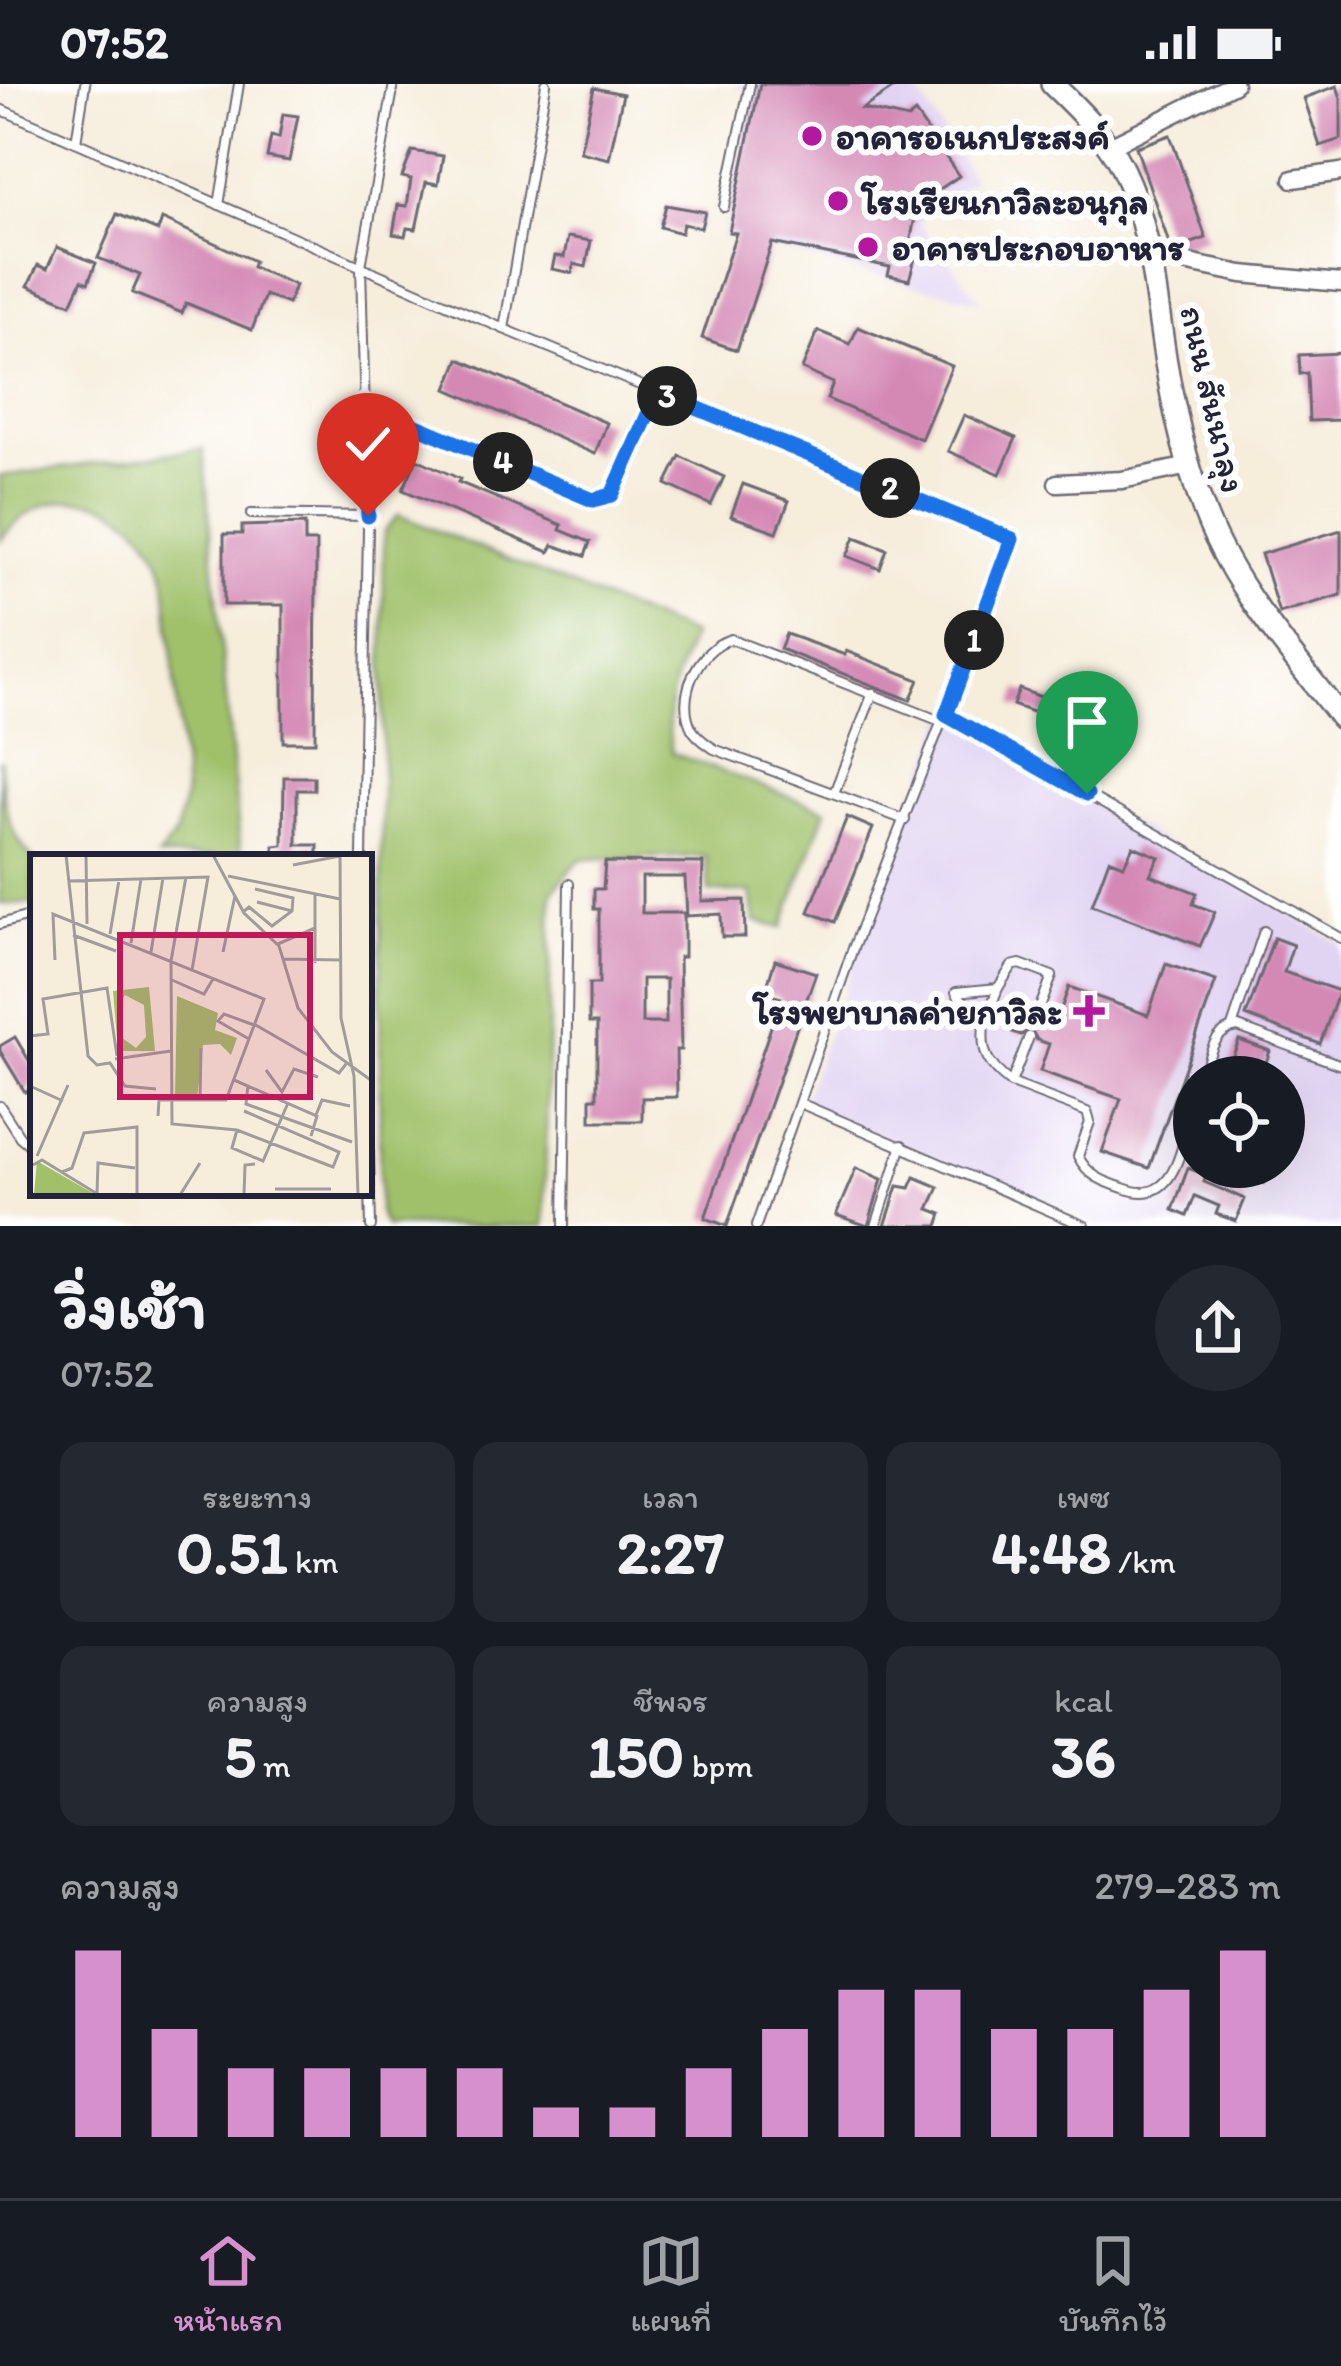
<!DOCTYPE html>
<html lang="th">
<head>
<meta charset="utf-8">
<style>
	body { margin:0; font-family:Itim,"Playpen Sans Thai",sans-serif; background:#242831; color:#f1f3f6; height:100vh; display:flex; flex-direction:column; font-size:45px; white-space:nowrap }
	* { box-sizing:border-box; margin:0 }
	p { font-size:39px; color:#9ea1a6 }
	.icon { flex:none; width:66px; height:66px; fill:none; stroke:currentColor; stroke-width:2; stroke-linecap:round; stroke-linejoin:round }
	.map { position:relative; height:1142px; overflow:hidden }
	.side { display:flex; flex-direction:column; background:#171b24; flex:1 }
	.side>* { flex:none }
	.fabs { position:absolute; left:1173px; top:972px; display:grid; gap:24px }
	.fabs a { display:grid; place-items:center; width:132px; height:132px; border-radius:50%; background:#171b24; box-shadow:0 12px 48px #0002; font-size:60px }
	.pin { position:absolute; display:grid; place-items:center; width:102px; height:102px; color:#fff; margin:-123px -51px; border-radius:50% 50% 50% 0; rotate:-45deg; box-shadow:0 0 12px #0007 }
	.pin .icon { rotate:45deg }
	.km { position:absolute; width:60px; height:60px; margin:-30px; border-radius:50%; background:#222; color:#fff; font-size:33px; line-height:60px; text-align:center }
	.round { display:grid; place-items:center; flex:none; width:126px; height:126px; border-radius:63px; background:#242831 }
	.head { display:flex; align-items:center; justify-content:space-between; height:204px; padding:0 60px }
	h1 { font-size:66px; font-weight:700; line-height:90px }
	.metrics { display:grid; grid-template-columns:repeat(3,1fr); gap:18px; height:204px; padding:12px 60px }
	.metrics div { display:grid; align-content:center; border-radius:24px; background:#242831; text-align:center }
	.metrics b { font-size:60px; font-weight:700 }
	.metrics small { font-size:33px; font-weight:400 }
	.metrics p { font-size:33px }
	.chart { height:336px; padding:24px 60px }
	.chart p { display:flex; justify-content:space-between }
	.chart svg { width:100%; height:216px; margin-top:12px; stroke:#d690ce; stroke-width:6 }
	.status { display:flex; justify-content:space-between; align-items:center; height:84px; padding:0 60px; background:#171b24; direction:ltr }
	.status svg { height:33px; fill:currentColor }
	.dock { display:flex; justify-content:space-around; align-items:center; height:168px; border-top:3px solid #363941; background:#171b24; font-size:33px; color:#9ea1a6 }
	.dock a { display:grid; justify-items:center; gap:6px }
	.dock .active { color:#d690ce }
	.map>svg:first-child { display:block }
	.built { fill:#e1d4f3; fill-rule:evenodd }
	.green { fill:#a0c16a; stroke:#617252; stroke-width:3 }
	.building { fill:#d489b5; fill-rule:evenodd }
	.lines { fill:none; stroke-linecap:round; stroke-linejoin:round }
	.service-casing { stroke:#6c6973; stroke-width:12 }
	.minor-casing { stroke:#6c6973; stroke-width:21 }
	.tertiary-casing { stroke:#6c6973; stroke-width:26 }
	.service { stroke:#fff; stroke-width:8 }
	.minor { stroke:#fff; stroke-width:16 }
	.tertiary { stroke:#fff; stroke-width:21 }
	.route-casing { stroke:#fff; stroke-width:24 }
	.route { stroke:#1a73e8; stroke-width:15 }
	.poi-dot { fill:#b5179e; stroke:#fff; stroke-width:4.5 }
	.labels { text-anchor:middle; stroke-width:12; stroke-linejoin:round; paint-order:stroke }
	.poi-label { font-size:36px; font-weight:bold; fill:#22223b; stroke:#fff; text-anchor:start }
	.street-label { font-size:36px; fill:#22223b; stroke:#fff }
	.inset-road { fill:none; stroke:#a19c9b; stroke-width:3 }
	.view { fill:#c2185b; fill-opacity:0.15; stroke:#c2185b; stroke-width:6 }
	.inset-edge { fill:none; stroke:#22223b; stroke-width:6 }
</style>
</head>
<body>
<div class="status"><b>07:52</b><svg viewBox="0 0 49 12"><path d="M0 12V9h3v3zM5 12V6h3v6zM10 12V3h3v9zM15 12V0h3v12zM26 1h20v11H26zM47 4h2v5h-2z"/></svg></div>
<div class="map">
<svg width="1341" height="1142" viewBox="0 0 1341 1142">
	<rect width="100%" height="100%" fill="#fff"/>
	<filter id="ink" filterUnits="userSpaceOnUse"><feTurbulence type="fractalNoise" baseFrequency=".00833" numOctaves="2"/><feDisplacementMap in="SourceGraphic" scale="24" xChannelSelector="R" yChannelSelector="G"/><feConvolveMatrix kernelMatrix="1 2 1 2 8 2 1 2 1" color-interpolation-filters="sRGB"/></filter>
	<filter id="wash" filterUnits="userSpaceOnUse"><feTurbulence type="fractalNoise" baseFrequency=".004" numOctaves="4" result="noise"/><feDisplacementMap in="SourceGraphic" scale="48" xChannelSelector="R" yChannelSelector="G"/><feGaussianBlur stdDeviation="2.7" result="paint"/><feColorMatrix in="noise" values="0 0 0 0 0 0 0 0 0 0 0 0 0 0 0 0 0 1.4 0 .05"/><feComposite in="paint" operator="in"/></filter>
	<g filter="url(#wash)">
		<rect width="100%" height="100%" fill="#f6eddb"/>
		<g class="built">
			<polygon points="732,0 913,0 973,95 919,139 981,218 723,153 753,11"/>
			<path d="M946 631 1341 860V1142H1102L802 1020ZM1194 993H1284V1083H1194Z"/>
		</g>
		<g class="green">
			<path d="M203 365 241 773H158L176 750 185 709 166 497C150 414 52 385 0 457V392Z"/>
			<path d="M398 431 692 551C675 594 662 622 672 669L826 726 782 844 755 837 751 808H709L706 772 580 775 552 808 544 1142H385L379 1130 384 448Z"/>
			<path d="M0 675C3 713 5 746 33 775V819L0 820Z"/>
		</g>
		<g id="blocks">
			<g class="building">
				<polygon points="760,0 900,0 862,25 908,35 915,29 959,92 934,109 938,112 914,138 909,165 916,171 909,196 888,191 890,183 772,159 737,266 702,254 736,149 729,148"/>
				<polygon points="1337,2 1341,14 1341,55 1320,62 1304,14"/>
				<polygon points="594,4 623,10 609,75 580,68"/>
				<polygon points="283,30 298,32 289,77 267,73 271,52 279,54"/>
				<polygon points="1170,51 1206,154 1178,164 1170,162 1136,63"/>
				<polygon points="412,67 443,72 438,100 426,98 416,145 407,144 405,152 393,150 398,121 407,122 411,95 402,93"/>
				<polygon points="666,121 705,128 701,144 683,140 681,149 660,143"/>
				<polygon points="117,130 158,147 162,135 254,177 252,183 295,201 288,220 265,211 252,246 186,219 182,229 132,209 140,191 98,174"/>
				<polygon points="568,153 591,157 586,183 574,180 572,189 552,185 555,172 564,173"/>
				<polygon points="57,163 96,179 88,199 82,196 71,220 28,202 38,181 47,185"/>
				<polygon points="858,243 952,282 921,355 827,315 833,299 802,285 818,247 850,260"/>
				<polygon points="1341,269 1341,336 1309,337 1307,289 1300,290 1299,271"/>
				<polygon points="459,275 607,339 595,370 447,305"/>
				<polygon points="964,331 1016,354 1000,390 948,367"/>
				<polygon points="680,372 724,393 711,421 666,400"/>
				<polygon points="417,375 460,395 458,398 562,441 560,446 590,458 585,472 553,461 549,468 403,406"/>
				<polygon points="743,400 789,417 777,448 731,432"/>
				<polygon points="305,440 305,458 316,458 315,658 283,658 283,521 224,521 224,450 242,450 242,442"/>
				<polygon points="1341,446 1341,511 1279,529 1261,470"/>
				<polygon points="855,453 887,465 880,485 847,472"/>
				<polygon points="786,550 845,571 846,567 919,596 910,616 780,565"/>
				<polygon points="1019,605 1088,630 1082,646 1013,621"/>
				<polygon points="284,693 314,693 314,706 297,706 297,761 318,761 318,773 274,773 274,762 283,761"/>
				<polygon points="847,733 873,744 835,838 809,828"/>
				<polygon points="1133,762 1159,773 1150,791 1197,809 1193,820 1215,828 1200,862 1092,821 1109,775 1124,781"/>
				<path d="M605 778 703 779 702 817 744 816 745 853H722L721 830 687 832 685 793H642V829H684V873H679L681 966H676L677 1013 642 1014V1037H591V1014H597V939H589V900H599V825H594V805H603ZM642 895H666V939H642Z"/>
				<polygon points="1274,854 1293,861 1284,888 1339,907 1320,960 1246,932"/>
				<polygon points="775,876 816,889 727,1142 705,1134 781,914 765,909"/>
				<polygon points="1166,880 1216,897 1149,1084 1102,1068 1121,1015 1040,987 1049,960 1037,956 1031,945 1021,951 1013,948 1023,920 1031,924 1037,934 1047,929 1058,933 1069,903 1148,931"/>
				<polygon points="15,953 33,983 33,1002 25,1008 0,967 0,962"/>
				<polygon points="1239,956 1270,967 1261,993 1225,993"/>
				<polygon points="856,1084 882,1095 868,1142 836,1131"/>
				<polygon points="1188,1084 1206,1091 1204,1098 1245,1115 1236,1137 1216,1130 1219,1122 1195,1112 1187,1132 1173,1126"/>
				<polygon points="915,1093 939,1103 929,1125 942,1130 938,1142 885,1142 898,1102 910,1104"/>
			</g>
		</g>
	</g>
	<g filter="url(#ink)">
		<use href="#blocks" fill-opacity="0" stroke="#6c6973" stroke-width="3"/>
		<g class="lines">
			<g class="service-casing">
				<g id="service">
					<polyline points="0,25 504,245 1013,455 852,867 756,1142"/>
					<polyline points="76,58 85,0"/>
					<polyline points="219,121 239,0"/>
					<polyline points="724,123 750,0"/>
					<polyline points="504,245 546,0"/>
					<polyline points="364,320 593,417 612,411 658,308"/>
					<polyline points="251,430 367,432"/>
					<polyline points="946,631 1341,854"/>
					<polyline points="834,709 873,609"/>
					<path d="M905 736 714 665C706 659 697 654 692 645 675 614 698 564 731 555L943 638"/>
					<polyline points="362,773 368,445 361,182 394,0"/>
					<polyline points="0,840 33,831"/>
					<polyline points="956,908 998,904 1012,882 1020,880 1052,892 1039,926"/>
					<path d="M957 910 984 941C981 970 988 981 1011 999"/>
					<polyline points="984,941 998,904"/>
					<polyline points="1232,943 1264,847"/>
					<path d="M1029 953 1011 999 1087 1028 1090 1038 1078 1072C1088 1092 1102 1097 1123 1104 1178 1125 1181 1059 1194 1019"/>
					<path d="M1203 993C1210 972 1212 946 1238 943L1341 981"/>
					<polyline points="802,1020 1085,1142"/>
					<polyline points="0,1022 20,1053 33,1064"/>
					<polyline points="369,1068 371,1142"/>
					<polyline points="1230,1083 1262,1095"/>
					<polyline points="564,1142 569,800"/>
					<polyline points="876,1142 902,1061"/>
				</g>
			</g>
			<g class="minor-casing">
				<g id="minor">
					<polyline points="1108,63 1234,0"/>
					<polyline points="1293,95 1341,88"/>
					<polyline points="1150,171 1242,190 1341,199"/>
					<polyline points="1057,399 1122,396 1189,382"/>
				</g>
			</g>
			<g class="tertiary-casing">
				<path id="tertiary" d="M1052 0C1076 23 1107 53 1122 84 1152 145 1155 213 1166 279 1174 327 1185 375 1202 421 1230 501 1290 567 1341 634"/>
			</g>
			<use href="#service" class="service"/>
			<use href="#minor" class="minor"/>
			<use href="#tertiary" class="tertiary"/>
		</g>
	</g>
	<g class="lines" filter="url(#ink)">
		<g class="route-casing">
			<polyline id="route" points="368,432 364,320 593,416 612,411 658,308 1012,455 946,631 1087,710"/>
		</g>
		<use href="#route" class="route"/>
	</g>
	<g class="poi-dot">
		<circle cx="812" cy="52" r="12"/>
		<circle cx="838" cy="117" r="12"/>
		<circle cx="868" cy="163" r="12"/>
		<path d="M1083 909h12v12h12v12h-12v12h-12v-12h-12v-12h12z"/>
	</g>
	<g class="labels">
		<g class="poi-label">
			<text x="836" y="65">อาคารอเนกประสงค์</text>
			<text x="862" y="130">โรงเรียนกาวิละอนุกุล</text>
			<text x="892" y="176">อาคารประกอบอาหาร</text>
			<text x="1062" y="940" text-anchor="end">โรงพยาบาลค่ายกาวิละ</text>
		</g>
		<g class="street-label">
			<text transform="translate(1214 315) rotate(77)" y="13">ถนน สันนาลุง</text>
		</g>
	</g>
	<g transform="translate(30 770)">
		<rect width="342" height="342" fill="#f6eddb"/>
		<path d="M119 133 125 197H88L83 137ZM95 141 114 151 116 183 106 194 91 183 88 152ZM147 142 188 159 185 176 207 184 201 201 190 190 173 191 167 245 145 244ZM7 307 66 341H4Z" fill="#a0c16a" fill-rule="evenodd"/>
		<path class="inset-road" d="M36 1 58 202 67 211 80 209 95 232 126 235M56 1 57 70M183 1 214 59 249 92 268 154 302 198 342 227M310 1 311 164 324 222 328 341M263 11 310 2M198 22 310 45M156 23 141 107 142 270 207 276 303 313 309 298 214 257M38 27 178 23 162 116M285 41V109M227 48 262 57M213 58 219 53 242 72 262 57 263 44 225 35M80 80 89 26M43 81 86 97M101 89 111 25M248 90 285 74M121 98 133 24M193 98 205 42M253 105 311 106M25 106 23 60 234 145 196 246H129L128 262M142 126 174 140 183 125M224 170 309 219 316 210M0 182 18 180 13 145 77 134 87 202M219 185 188 167 194 160 224 171M85 205 141 197M236 216 252 238 264 215 288 223M204 226 287 262 281 282M218 231 216 250 322 288M0 232 33 247M170 247 171 194M286 261 292 246 320 252M207 276 202 294 233 307 258 249M0 293 1 341M7 302 38 231M3 311 12 306 69 341M32 318 42 314 54 279 107 273V341M245 335H301M67 339 68 309 105 314M150 341 170 309M214 341 215 311 225 310M342 341V300"/>
		<path class="view" d="M90 81H280V243H90Z"/>
		<rect width="342" height="342" class="inset-edge"/>
	</g>
</svg>
<div class="fabs">
<a><svg class="icon" aria-label="locate" viewBox="0 0 24 24"><circle cx="12" cy="12" r="6"/><path d="M12 2v4M12 18v4M2 12h4M18 12h4"/></svg></a>
</div>
<div class="pin" style="left:1087px;top:710px;background:#1e9e55"><svg class="icon" aria-label="arrive" viewBox="0 0 24 24"><path d="M6 21V4h12l-3 4 3 4H6"/></svg></div>
<div class="pin" style="left:368px;top:432px;background:#d93025"><svg class="icon" aria-label="check" viewBox="0 0 24 24"><path d="M5 12l5 5 9-10"/></svg></div>
<b class="km" style="left:974px;top:556px">1</b>
<b class="km" style="left:890px;top:404px">2</b>
<b class="km" style="left:667px;top:312px">3</b>
<b class="km" style="left:503px;top:378px">4</b>
</div>
<section class="side">
<div class="head"><div><h1>วิ่งเช้า</h1><p>07:52</p></div><a class="round"><svg class="icon" aria-label="share" viewBox="0 0 24 24"><path d="M12 15V3M7 8l5-5 5 5M5 13v7h14v-7"/></svg></a></div>
<div class="metrics">
<div><p>ระยะทาง</p><b>0.51<small> km</small></b></div>
<div><p>เวลา</p><b>2:27</b></div>
<div><p>เพซ</p><b>4:48<small> /km</small></b></div>
</div>
<div class="metrics">
<div><p>ความสูง</p><b>5<small> m</small></b></div>
<div><p>ชีพจร</p><b>150<small> bpm</small></b></div>
<div><p>kcal</p><b>36</b></div>
</div>
<div class="chart"><p><span>ความสูง</span>279–283 m</p>
<svg viewBox="0 0 160 44" preserveAspectRatio="none"><path d="M5 44V6M15 44V22M25 44V30M35 44V30M45 44V30M55 44V30M65 44V38M75 44V38M85 44V30M95 44V22M105 44V14M115 44V14M125 44V22M135 44V22M145 44V14M155 44V6"/></svg>
</div>
</section>
<nav class="dock">
<a class="active"><svg class="icon" aria-label="home" viewBox="0 0 24 24"><path d="M3 11l9-7 9 7M6 9v11h12V9"/></svg>หน้าแรก</a>
<a><svg class="icon" aria-label="map" viewBox="0 0 24 24"><path d="M3 6l6-2 6 2 6-2v14l-6 2-6-2-6 2zM9 4v14M15 6v14"/></svg>แผนที่</a>
<a><svg class="icon" aria-label="saved" viewBox="0 0 24 24"><path d="M7 4h10v16l-5-4-5 4z"/></svg>บันทึกไว้</a>
</nav>
</body>
</html>
